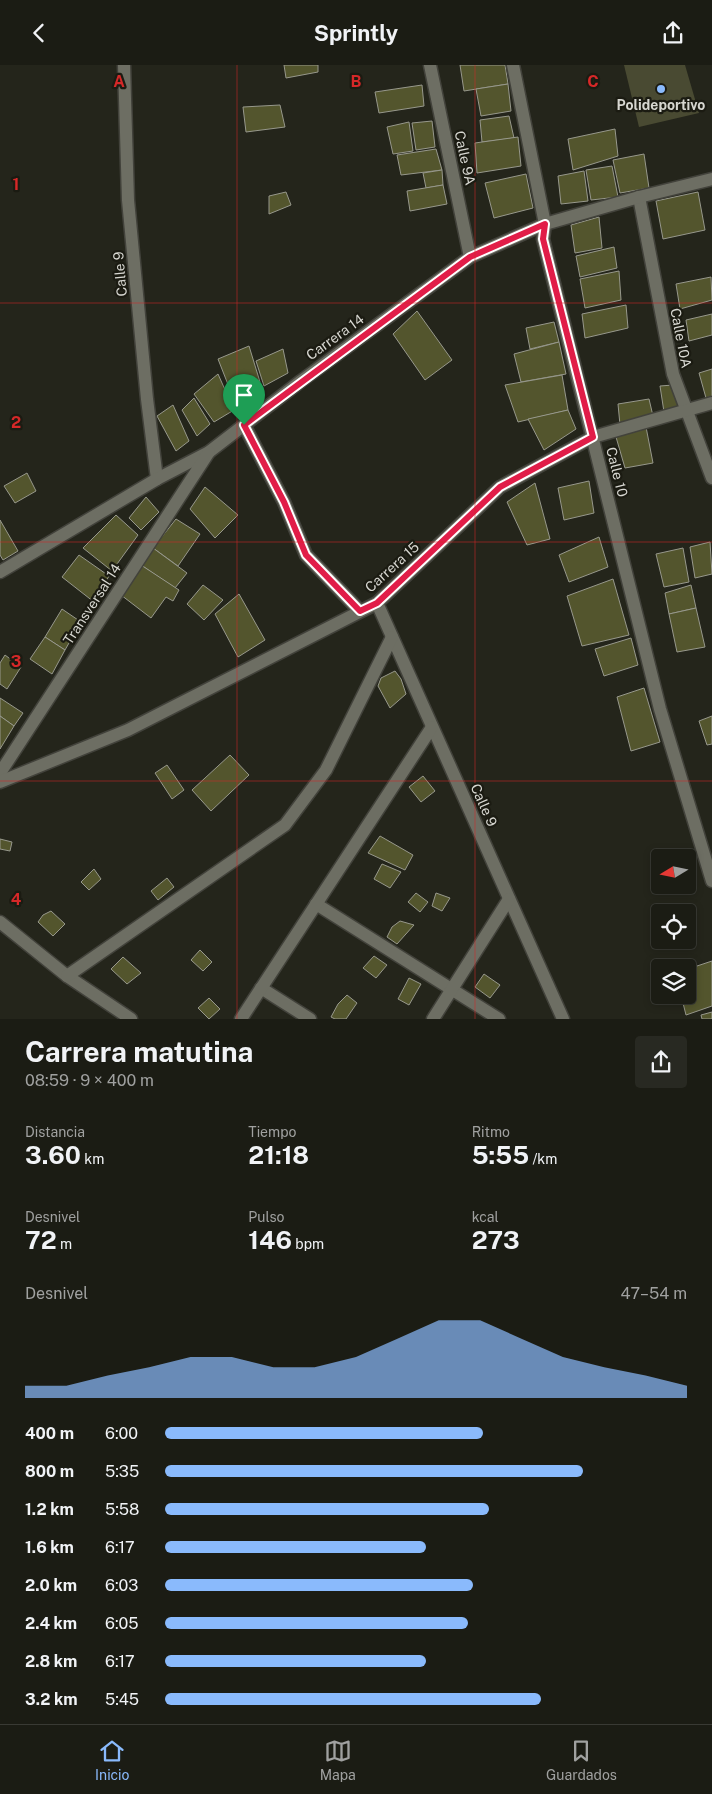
<!DOCTYPE html>
<html lang="es">
<head>
<meta charset="utf-8">
<style>
	body { margin:0; font-family:"Public Sans",sans-serif; background:#282922; color:#f1f3f6; height:100vh; display:flex; flex-direction:column; font-size:19px; white-space:nowrap }
	* { box-sizing:border-box; margin:0 }
	p { font-size:16px; color:#a0a1a0 }
	.icon { flex:none; width:28px; height:28px; fill:none; stroke:currentColor; stroke-width:2; stroke-linecap:round; stroke-linejoin:round }
	.map { position:relative; height:954px; overflow:hidden }
	.sheet { display:flex; flex-direction:column; background:#1b1c14; flex:1 }
	.sheet>* { flex:none }
	.needle { width:32px; rotate:260deg }
	.controls { position:absolute; left:651px; top:784px; display:grid; gap:10px }
	.controls a { display:grid; place-items:center; width:45px; height:45px; border-radius:5px; background:#1b1c14; box-shadow:0 2px 8px #0003,0 0 0 1px #393a34; font-size:25px }
	.pin { position:absolute; display:grid; place-items:center; width:42px; height:42px; color:#fff; margin:-51px -21px; border-radius:50% 50% 50% 0; rotate:-45deg; box-shadow:0 0 5px #0007 }
	.pin .icon { rotate:45deg }
	.round { display:grid; place-items:center; flex:none; width:52px; height:52px; border-radius:5px; background:#282922 }
	.overview { display:flex; align-items:center; justify-content:space-between; height:85px; padding:0 25px }
	h1 { font-size:28px; font-weight:700; line-height:38px }
	.metrics { display:grid; grid-template-columns:repeat(3,1fr); gap:8px; height:85px; padding:5px 25px }
	.metrics div { display:grid; align-content:center }
	.metrics b { font-size:25px; font-weight:700 }
	.metrics small { font-size:14px; font-weight:400 }
	.metrics p { font-size:14px }
	.chart { height:140px; padding:10px 25px }
	.chart p { display:flex; justify-content:space-between }
	.chart svg { width:100%; height:90px; margin-top:5px; fill:#8abafc; opacity:.7 }
	ul { padding:0 25px; list-style:none; font-size:16px }
	li { display:grid; grid-template-columns:80px 60px 1fr; align-items:center; height:38px }
	li i { height:12px; border-radius:6px; background:#8abafc }
	header { display:flex; justify-content:space-between; align-items:center; height:65px; padding:0 25px; background:#1b1c14; font-size:22px; font-weight:700 }
	.tab-bar { display:flex; justify-content:space-around; align-items:center; height:70px; border-top:1px solid #393a34; background:#1b1c14; font-size:14px; color:#a0a1a0 }
	.tab-bar a { display:grid; justify-items:center; gap:2px }
	.tab-bar .selected { color:#8abafc }
	.map>svg:first-child { display:block }
	.green { fill:#494a32 }
	.building { fill:#53552d; stroke:#97988c }
	.lines { fill:none; stroke-linecap:round; stroke-linejoin:round }
	.street-casing { stroke:#42423b; stroke-width:15 }
	.street { stroke:#6d6e63; stroke-width:12 }
	.route-casing { stroke:#fff; stroke-width:10 }
	.route { stroke:#e11d48; stroke-width:6 }
	.grid { fill:none; stroke:#d62828; stroke-width:1; stroke-opacity:0.55 }
	.poi-dot { fill:#8abafc; stroke:#1b1b12; stroke-width:2 }
	.labels { text-anchor:middle; stroke-width:4.5; stroke-linejoin:round; paint-order:stroke }
	.poi-label { font-size:14px; font-weight:bold; fill:#d7d7d1; stroke:#1b1b12 }
	.street-label { font-size:14px; fill:#d7d7d1; stroke:#1b1b12 }
	.grid-label { font-size:16px; text-anchor:middle; font-weight:bold; fill:#d62828; stroke:#1b1b12; stroke-width:4.5; stroke-linejoin:round; paint-order:stroke }
</style>
</head>
<body>
<header><svg class="icon" aria-label="back" viewBox="0 0 24 24"><path d="M15 5l-7 7 7 7"/></svg>Sprintly<svg class="icon" aria-label="share" viewBox="0 0 24 24"><path d="M12 15V3M7 8l5-5 5 5M5 13v7h14v-7"/></svg></header>
<div class="map">
<svg width="712" height="954" viewBox="0 0 712 954">
	<rect width="100%" height="100%" fill="#24251b"/>
	<polygon class="green" points="624,0 685,0 699,48 639,62"/>
	<g class="building">
		<polygon points="284,0 318,0 318,7 286,13"/>
		<polygon points="460,0 505,0 508,19 464,26"/>
		<polygon points="508,19 511,46 481,51 476,24"/>
		<polygon points="422,20 424,41 379,48 375,27"/>
		<polygon points="280,40 285,62 246,67 243,42"/>
		<polygon points="509,51 514,73 482,77 480,55"/>
		<polygon points="432,56 435,82 416,85 412,58"/>
		<polygon points="409,57 413,86 393,89 387,62"/>
		<polygon points="615,64 618,91 573,105 568,74"/>
		<polygon points="518,72 521,101 477,108 475,78"/>
		<polygon points="436,84 442,105 401,110 397,90"/>
		<polygon points="644,89 649,123 620,128 613,95"/>
		<polygon points="612,101 618,132 591,135 586,105"/>
		<polygon points="442,105 443,120 426,123 423,108"/>
		<polygon points="584,106 588,136 561,139 558,111"/>
		<polygon points="526,109 533,143 494,153 485,118"/>
		<polygon points="443,120 447,139 410,146 407,126"/>
		<polygon points="286,127 291,140 269,149 269,131"/>
		<polygon points="698,127 705,165 663,174 656,136"/>
		<polygon points="599,152 602,183 575,188 571,160"/>
		<polygon points="614,182 617,203 580,212 576,191"/>
		<polygon points="619,206 621,235 585,243 580,214"/>
		<polygon points="711,212 712,235 680,244 676,219"/>
		<polygon points="626,240 628,263 585,273 582,249"/>
		<polygon points="417,246 452,295 425,315 393,269"/>
		<polygon points="712,249 712,270 689,276 686,255"/>
		<polygon points="554,257 559,277 530,284 526,263"/>
		<polygon points="559,277 566,309 521,317 514,289"/>
		<polygon points="249,281 260,317 246,321 250,339 238,345 218,294"/>
		<polygon points="283,284 288,308 264,321 256,296"/>
		<polygon points="712,304 712,331 706,333 699,308"/>
		<polygon points="218,309 234,345 214,357 194,329"/>
		<polygon points="562,310 568,345 518,357 505,320"/>
		<polygon points="673,320 681,341 664,347 660,321"/>
		<polygon points="194,333 210,359 197,371 182,345"/>
		<polygon points="649,334 653,351 620,360 618,339"/>
		<polygon points="173,340 189,376 176,386 157,351"/>
		<polygon points="568,345 576,364 544,385 528,354"/>
		<polygon points="646,362 653,398 625,403 616,372"/>
		<polygon points="27,408 36,426 15,438 4,421"/>
		<polygon points="589,416 594,448 564,455 558,423"/>
		<polygon points="535,418 550,474 527,480 507,437"/>
		<polygon points="205,422 238,450 215,473 190,444"/>
		<polygon points="146,432 159,447 141,465 129,453"/>
		<polygon points="116,450 138,470 112,506 83,483"/>
		<polygon points="176,454 200,469 178,501 153,483"/>
		<polygon points="0,455 18,486 3,495 0,490"/>
		<polygon points="599,472 608,502 569,517 559,490"/>
		<polygon points="710,477 712,509 695,513 690,482"/>
		<polygon points="153,483 187,508 175,523 141,500"/>
		<polygon points="683,483 689,517 664,522 656,489"/>
		<polygon points="79,490 109,511 94,537 62,512"/>
		<polygon points="141,500 179,525 173,536 166,532 151,553 121,530"/>
		<polygon points="613,514 629,570 582,581 567,531"/>
		<polygon points="203,520 223,535 204,555 187,539"/>
		<polygon points="691,520 696,543 669,549 665,528"/>
		<polygon points="239,529 265,575 238,592 215,549"/>
		<polygon points="696,543 705,582 677,587 669,549"/>
		<polygon points="62,544 81,557 65,585 45,572"/>
		<polygon points="45,572 65,585 52,609 30,594"/>
		<polygon points="631,573 638,600 604,611 595,584"/>
		<polygon points="5,590 21,602 7,624 0,619 0,598"/>
		<polygon points="395,606 401,614 406,629 390,643 378,621 381,613"/>
		<polygon points="644,623 660,677 631,686 617,632"/>
		<polygon points="0,633 23,648 14,661 0,651"/>
		<polygon points="0,651 14,661 0,684"/>
		<polygon points="712,651 712,679 707,680 699,656"/>
		<polygon points="230,690 249,710 211,746 192,725"/>
		<polygon points="167,700 184,725 172,734 155,708"/>
		<polygon points="423,711 435,726 421,737 409,722"/>
		<polygon points="380,771 413,790 405,805 368,788"/>
		<polygon points="0,774 12,777 10,786 0,784"/>
		<polygon points="382,799 401,807 390,823 374,814"/>
		<polygon points="94,804 101,814 89,825 81,817"/>
		<polygon points="167,813 174,822 158,835 151,826"/>
		<polygon points="416,828 428,837 420,847 408,837"/>
		<polygon points="436,828 450,833 442,846 432,841"/>
		<polygon points="51,846 65,859 53,871 38,857 43,850"/>
		<polygon points="400,856 414,860 397,879 387,872 392,862"/>
		<polygon points="200,885 212,897 203,906 191,895"/>
		<polygon points="374,891 387,900 376,913 363,903"/>
		<polygon points="123,892 141,908 127,919 111,904"/>
		<polygon points="712,896 712,941 686,950 681,930 688,930 688,924 689,923 688,904"/>
		<polygon points="484,909 500,920 490,933 475,922"/>
		<polygon points="409,913 421,919 409,940 398,934"/>
		<polygon points="347,930 357,938 346,954 335,954 331,952 338,939"/>
		<polygon points="209,933 220,944 209,954 198,943"/>
		<polygon points="712,947 712,954 702,954 701,950"/>
	</g>
	<g class="lines">
		<g class="street-casing">
			<g id="street">
				<polyline points="124,0 128,135 147,334 157,414"/>
				<polyline points="430,0 470,192"/>
				<polyline points="513,0 545,159 543,174 660,644 712,816"/>
				<polyline points="639,132 673,309 712,413"/>
				<polyline points="244,360 284,437 306,490 360,546"/>
				<polyline points="0,507 157,414 209,387 301,316 470,192 545,159 639,132 712,114"/>
				<polyline points="377,538 563,954"/>
				<polyline points="0,708 209,387"/>
				<polyline points="0,717 128,665 377,538 500,422 593,372 712,338"/>
				<polyline points="316,839 499,954"/>
				<polyline points="0,857 67,911 131,954"/>
				<polyline points="67,911 285,760 326,705 392,572"/>
				<polyline points="261,923 310,954"/>
				<polyline points="241,954 432,662"/>
				<polyline points="433,954 509,834"/>
			</g>
		</g>
		<use href="#street" class="street"/>
	</g>
	<g class="lines">
		<g class="route-casing">
			<polygon id="route" points="545,159 543,174 593,372 500,422 377,538 360,546 306,490 284,437 244,360 470,192"/>
		</g>
		<use href="#route" class="route"/>
	</g>
	<path class="grid" d="M237 0V954M475 0V954M0 238H712M0 477H712M0 716H712"/>
	<circle class="poi-dot" cx="661" cy="24" r="5"/>
	<g class="labels">
		<g class="poi-label">
			<text x="661" y="45">Polideportivo</text>
		</g>
		<g class="street-label">
			<text transform="translate(465 93) rotate(78)" y="5">Calle 9A</text>
			<text transform="translate(120 209) rotate(-95)" y="5">Calle 9</text>
			<text transform="translate(335 272) rotate(-36)" y="5">Carrera 14</text>
			<text transform="translate(681 273) rotate(79)" y="5">Calle 10A</text>
			<text transform="translate(617 407) rotate(76)" y="5">Calle 10</text>
			<text transform="translate(392 502) rotate(-42)" y="5">Carrera 15</text>
			<text transform="translate(92 539) rotate(-57)" y="5">Transversal 14</text>
			<text transform="translate(484 740) rotate(66)" y="5">Calle 9</text>
		</g>
	</g>
	<g class="grid-label">
		<text x="119" y="22">A</text>
		<text x="356" y="22">B</text>
		<text x="593" y="22">C</text>
		<text x="16" y="125">1</text>
		<text x="16" y="363">2</text>
		<text x="16" y="602">3</text>
		<text x="16" y="840">4</text>
	</g>
</svg>
<div class="controls">
<a><svg class="needle" viewBox="-14 -14 28 28"><path d="M0-13l5 13h-10z" fill="#e53935"/><path d="M0 13l5-13h-10z" fill="#a0a1a0"/></svg></a>
<a><svg class="icon" aria-label="locate" viewBox="0 0 24 24"><circle cx="12" cy="12" r="6"/><path d="M12 2v4M12 18v4M2 12h4M18 12h4"/></svg></a>
<a><svg class="icon" aria-label="layers" viewBox="0 0 24 24"><path d="M12 4l9 5-9 5-9-5zM3 14l9 5 9-5"/></svg></a>
</div>
<div class="pin" style="left:244px;top:360px;background:#1e9e55"><svg class="icon" aria-label="arrive" viewBox="0 0 24 24"><path d="M6 21V4h12l-3 4 3 4H6"/></svg></div>
</div>
<section class="sheet">
<div class="overview"><div><h1>Carrera matutina</h1><p>08:59 · 9 × 400 m</p></div><a class="round"><svg class="icon" aria-label="share" viewBox="0 0 24 24"><path d="M12 15V3M7 8l5-5 5 5M5 13v7h14v-7"/></svg></a></div>
<div class="metrics">
<div><p>Distancia</p><b>3.60<small> km</small></b></div>
<div><p>Tiempo</p><b>21:18</b></div>
<div><p>Ritmo</p><b>5:55<small> /km</small></b></div>
</div>
<div class="metrics">
<div><p>Desnivel</p><b>72<small> m</small></b></div>
<div><p>Pulso</p><b>146<small> bpm</small></b></div>
<div><p>kcal</p><b>273</b></div>
</div>
<div class="chart"><p><span>Desnivel</span>47–54 m</p>
<svg viewBox="0 0 160 44" preserveAspectRatio="none"><path d="M0 44V38L10 38L20 33L30 29L40 24L50 24L60 29L70 29L80 24L90 15L100 6L110 6L120 15L130 24L140 29L150 33L160 38V44z"/></svg>
</div>
<ul>
<li><b>400 m</b>6:00<i style="width:61%"></i></li>
<li><b>800 m</b>5:35<i style="width:80%"></i></li>
<li><b>1.2 km</b>5:58<i style="width:62%"></i></li>
<li><b>1.6 km</b>6:17<i style="width:50%"></i></li>
<li><b>2.0 km</b>6:03<i style="width:59%"></i></li>
<li><b>2.4 km</b>6:05<i style="width:58%"></i></li>
<li><b>2.8 km</b>6:17<i style="width:50%"></i></li>
<li><b>3.2 km</b>5:45<i style="width:72%"></i></li>
</ul>
</section>
<nav class="tab-bar">
<a class="selected"><svg class="icon" aria-label="home" viewBox="0 0 24 24"><path d="M3 11l9-7 9 7M6 9v11h12V9"/></svg>Inicio</a>
<a><svg class="icon" aria-label="map" viewBox="0 0 24 24"><path d="M3 6l6-2 6 2 6-2v14l-6 2-6-2-6 2zM9 4v14M15 6v14"/></svg>Mapa</a>
<a><svg class="icon" aria-label="saved" viewBox="0 0 24 24"><path d="M7 4h10v16l-5-4-5 4z"/></svg>Guardados</a>
</nav>
</body>
</html>
